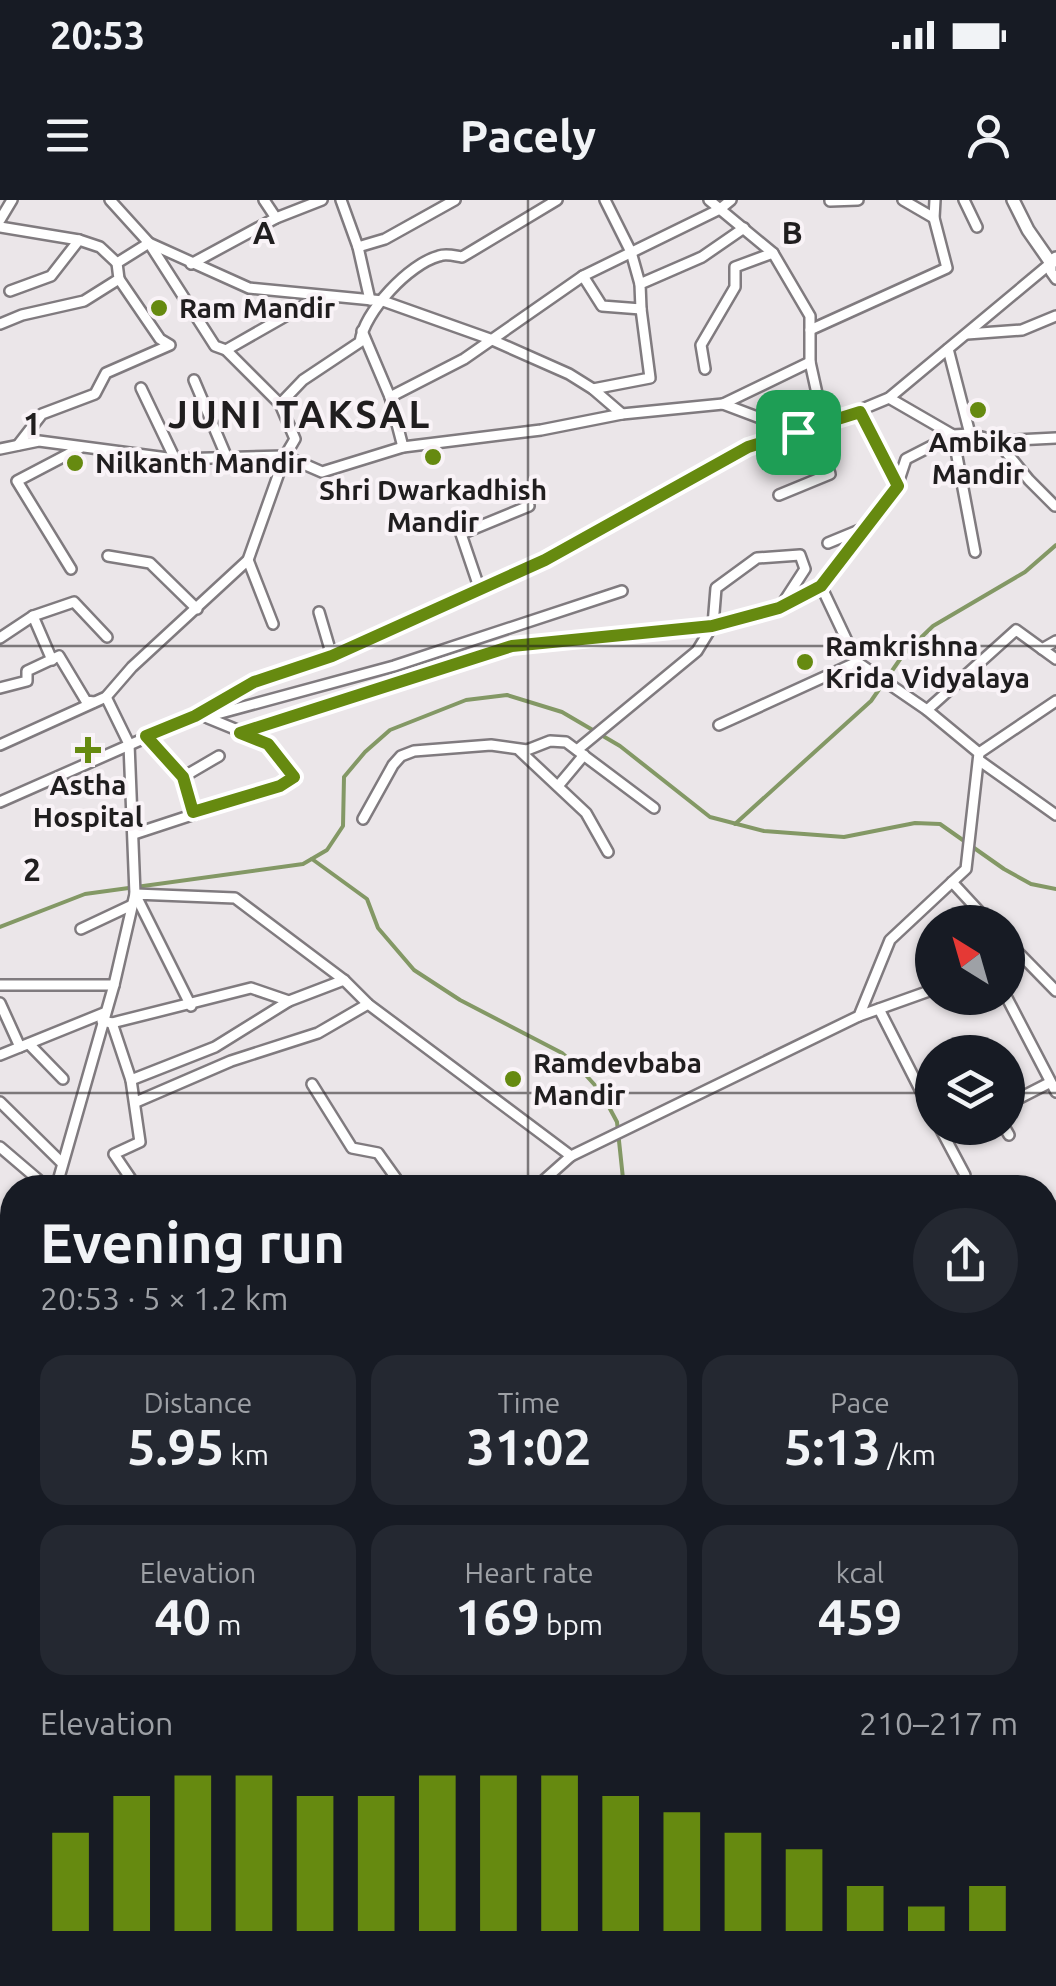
<!DOCTYPE html>
<html lang="en">
<head>
<meta charset="utf-8">
<style>
	body { margin:0; font-family:Ubuntu,sans-serif; background:#242831; color:#f1f3f6; height:100vh; display:flex; flex-direction:column; font-size:38px; white-space:nowrap }
	* { box-sizing:border-box; margin:0 }
	p { font-size:32px; color:#9ea1a6 }
	.icon { flex:none; width:55px; height:55px; fill:none; stroke:currentColor; stroke-width:2; stroke-linecap:round; stroke-linejoin:round }
	.map { position:relative; flex:1; overflow:hidden }
	.details { position:absolute; left:0px; top:975px; width:1058px; height:812px; display:flex; flex-direction:column; background:#171b24; border-radius:40px 40px 0 0; box-shadow:0 2px 8px #0004 }
	.details>* { flex:none }
	.needle { width:65px; rotate:323deg }
	.buttons { position:absolute; left:915px; top:705px; display:grid; gap:20px }
	.buttons a { display:grid; place-items:center; width:110px; height:110px; border-radius:50%; background:#171b24; box-shadow:0 2px 8px #0004; font-size:50px }
	.pin { position:absolute; display:grid; place-items:center; width:85px; height:85px; color:#fff; margin:-42px; border-radius:20px; box-shadow:0 5px 15px #0006 }
	.round { display:grid; place-items:center; flex:none; width:105px; height:105px; border-radius:52px; background:#242831 }
	.headline { display:flex; align-items:center; justify-content:space-between; height:170px; padding:0 40px }
	h1 { font-size:55px; font-weight:700; line-height:75px }
	.figures { display:grid; grid-template-columns:repeat(3,1fr); gap:15px; height:170px; padding:10px 40px }
	.figures div { display:grid; align-content:center; border-radius:25px; background:#242831; text-align:center }
	.figures b { font-size:50px; font-weight:700 }
	.figures small { font-size:28px; font-weight:400 }
	.figures p { font-size:28px }
	.chart { height:280px; padding:20px 40px }
	.chart p { display:flex; justify-content:space-between }
	.chart svg { width:100%; height:180px; margin-top:10px; stroke:#668a10; stroke-width:6 }
	.status { display:flex; justify-content:space-between; align-items:center; height:70px; padding:0 50px; background:#171b24; direction:ltr }
	.status svg { height:28px; fill:currentColor }
	header { display:flex; justify-content:space-between; align-items:center; height:130px; padding:0 40px; background:#171b24; font-size:45px; font-weight:700 }
	.map>svg:first-child { display:block }
	.lines { fill:none; stroke-linecap:round; stroke-linejoin:round }
	.stream { stroke:#839865; stroke-width:4 }
	.minor-casing { stroke:#807b7f; stroke-width:14 }
	.secondary-casing { stroke:#807b7f; stroke-width:16 }
	.minor { stroke:#fff; stroke-width:9 }
	.secondary { stroke:#fff; stroke-width:11 }
	.route-casing { stroke:#fff; stroke-width:20 }
	.route { stroke:#668a10; stroke-width:12 }
	.grid { fill:none; stroke:#201e1f; stroke-width:2.5; stroke-opacity:0.55 }
	.poi-dot { fill:#668a10; stroke:#f9f3f7; stroke-width:4 }
	.labels { text-anchor:middle; stroke-width:8; stroke-linejoin:round; paint-order:stroke }
	.poi-label { font-size:28px; font-weight:bold; fill:#201e1f; stroke:#f9f3f7; text-anchor:start }
	.district-label { font-size:38px; font-weight:bold; letter-spacing:2.5px; fill:#201e1f; stroke:#f9f3f7 }
	.grid-label { font-size:32px; text-anchor:middle; font-weight:bold; fill:#201e1f; stroke:#f9f3f7; stroke-width:8; stroke-linejoin:round; paint-order:stroke }
</style>
</head>
<body>
<div class="status"><b>20:53</b><svg viewBox="0 0 49 12"><path d="M0 12V9h3v3zM5 12V6h3v6zM10 12V3h3v9zM15 12V0h3v12zM26 1h20v11H26zM47 4h2v5h-2z"/></svg></div>
<header><svg class="icon" aria-label="menu" viewBox="0 0 24 24"><path d="M4 6h16M4 12h16M4 18h16"/></svg>Pacely<svg class="icon" aria-label="person" viewBox="0 0 24 24"><circle cx="12" cy="8" r="4"/><path d="M4 21q1-7 8-7t8 7"/></svg></header>
<div class="map">
<svg width="1056" height="1786" viewBox="0 0 1056 1786">
	<rect width="100%" height="100%" fill="#ebe6e9"/>
	<g class="lines">
		<g class="stream">
			<polyline points="735,624 871,501 903,455 933,426 1025,372 1056,345"/>
			<polyline points="312,659 367,699 378,728 414,770 460,800 562,853 584,873 601,892 617,922 624,988"/>
			<polyline points="0,727 85,694 303,664 327,650 343,626 344,577 365,552 390,530 466,500 507,495 562,512 620,546 710,617 764,631 844,637 915,623 940,624 1004,669 1031,684 1056,689"/>
			<polyline points="1045,1631 1056,1640"/>
		</g>
		<g class="minor-casing">
			<g id="minor">
				<polyline points="110,0 149,43 215,146 226,150 280,204"/>
				<polyline points="264,0 276,18"/>
				<polyline points="341,0 358,47 370,100"/>
				<polyline points="605,0 631,52 640,84"/>
				<polyline points="709,0 773,53 810,116 810,162 824,225"/>
				<polyline points="903,0 934,18"/>
				<polyline points="964,0 977,27"/>
				<polyline points="830,1 858,0"/>
				<polyline points="0,20 12,0"/>
				<polyline points="0,27 79,40 100,47 117,63"/>
				<polyline points="358,47 385,39 455,0"/>
				<polyline points="191,64 276,18 322,0"/>
				<polyline points="583,76 602,106 641,109 640,84 702,57 744,28"/>
				<polyline points="10,91 51,76 79,40"/>
				<polyline points="0,124 22,115 84,101 119,79 117,63 149,43 249,88 383,101 490,139 569,174 593,189 622,214"/>
				<polyline points="810,130 947,68 934,18 935,0"/>
				<polyline points="362,131 390,197"/>
				<polyline points="967,134 1022,130 1056,116"/>
				<polyline points="948,149 970,234"/>
				<polyline points="226,150 319,97"/>
				<polyline points="705,169 701,145 735,87 735,67 773,53"/>
				<polyline points="194,180 227,258"/>
				<polyline points="141,188 175,259"/>
				<polyline points="593,189 650,178 641,109"/>
				<polyline points="889,198 953,235 970,234 997,241 1056,238"/>
				<polyline points="723,204 810,162"/>
				<polyline points="997,241 1029,280 1055,306"/>
				<polyline points="18,245 42,214 95,194 106,173 170,145 160,139 119,79"/>
				<polyline points="403,247 390,197 464,159 583,76 720,9 731,0"/>
				<polyline points="0,249 39,241 175,259 285,256 322,272 403,247 541,230 622,214 723,204 797,232"/>
				<polyline points="897,286 906,259 953,235 975,352"/>
				<polyline points="779,295 830,274 816,227"/>
				<polyline points="828,343 862,329"/>
				<polyline points="108,356 150,363 197,409"/>
				<polyline points="248,360 273,424"/>
				<polyline points="71,369 17,281 80,248"/>
				<polyline points="821,386 857,462"/>
				<polyline points="480,390 461,334 529,306"/>
				<polyline points="319,412 332,456"/>
				<polyline points="33,416 52,460"/>
				<polyline points="0,438 33,416 74,402 107,437"/>
				<polyline points="1042,449 1056,441"/>
				<polyline points="0,488 27,481 27,471 59,456 86,501 94,502"/>
				<polyline points="927,510 1016,430 1056,459"/>
				<polyline points="206,517 394,466 622,391"/>
				<polyline points="240,533 512,446 713,425 779,409 821,386 897,286 860,212"/>
				<polyline points="146,536 183,577 193,612"/>
				<path d="M0 545 106 497 132 467 248 360 285 256 295 239 280 204 303 180 360 142C365 111 409 64 439 56 446 53 455 56 462 57L557 0"/>
				<polyline points="577,550 697,451 713,425 716,388 757,358 800,355 805,369 781,406"/>
				<polyline points="520,551 586,613 608,652"/>
				<polyline points="979,553 1056,501"/>
				<polyline points="980,561 1056,615"/>
				<polyline points="183,577 219,556"/>
				<polyline points="558,586 584,555"/>
				<polyline points="0,602 195,516 254,482 332,456 545,360 748,247 824,225 889,198 1051,63 1051,72 1056,79"/>
				<polyline points="363,619 393,565 401,556 414,551 491,545 527,550 550,541 566,542 654,608"/>
				<polyline points="134,634 280,586 294,577 269,543 208,518"/>
				<polyline points="952,682 989,722"/>
				<polyline points="81,729 132,705"/>
				<polyline points="1008,742 1056,791"/>
				<polyline points="0,785 114,785"/>
				<polyline points="1007,798 1056,892"/>
				<polyline points="0,803 20,847"/>
				<polyline points="191,806 135,694 235,698 344,780 368,804 571,956"/>
				<polyline points="879,809 932,913"/>
				<polyline points="859,816 932,790"/>
				<polyline points="102,821 112,823 251,788 289,801 344,780"/>
				<polyline points="112,823 131,880 140,942 114,954 137,988"/>
				<polyline points="29,844 63,879"/>
				<polyline points="0,855 104,813"/>
				<polyline points="131,880 215,847 289,801"/>
				<polyline points="312,884 352,948 378,953 403,988"/>
				<polyline points="0,902 62,963"/>
				<polyline points="136,902 231,861 318,833 368,804"/>
				<polyline points="1008,904 1049,883"/>
				<polyline points="940,928 965,975"/>
				<polyline points="1005,928 1009,935"/>
				<polyline points="0,947 48,988"/>
				<polyline points="56,988 114,785 135,694 129,544 106,497"/>
				<polyline points="535,988 571,956 859,816 890,740 966,669 979,553 927,510 857,462 719,525"/>
				<polyline points="1045,1014 1056,1007"/>
				<polyline points="0,1038 12,1032"/>
				<polyline points="0,1221 12,1227"/>
				<polyline points="1045,1249 1056,1243"/>
				<polyline points="1045,1270 1056,1291"/>
				<polyline points="1045,1386 1056,1394"/>
				<polyline points="1045,1449 1056,1466"/>
				<polyline points="1056,1690 1045,1703 1056,1714"/>
				<polyline points="0,1733 12,1758"/>
				<polyline points="0,1770 12,1771"/>
				<polyline points="105,1775 111,1786"/>
				<polyline points="323,1775 329,1786"/>
				<polyline points="405,1775 410,1786"/>
				<polyline points="492,1775 497,1786"/>
				<polyline points="760,1775 773,1786"/>
				<polyline points="903,1775 913,1786"/>
				<polyline points="1017,1775 1027,1786"/>
				<polyline points="534,1786 551,1775"/>
				<polyline points="963,1786 975,1775"/>
			</g>
		</g>
		<g class="secondary-casing">
			<polyline id="secondary" points="1013,0 1028,30 1051,63 1056,58"/>
		</g>
		<use href="#minor" class="minor"/>
		<use href="#secondary" class="secondary"/>
	</g>
	<g class="lines">
		<g class="route-casing">
			<polygon id="route" points="860,212 898,286 821,386 779,408 712,426 512,446 240,533 268,544 294,577 280,586 193,612 183,577 146,536 195,516 254,482 332,456 545,360 748,247"/>
		</g>
		<use href="#route" class="route"/>
	</g>
	<path class="grid" d="M528 0V988M0 446H1056M0 893H932M1008 893H1056M0 1340H12M1045 1340H1056M528 1775V1786"/>
	<g class="poi-dot">
		<circle cx="159" cy="108" r="10"/>
		<circle cx="978" cy="210" r="10"/>
		<circle cx="433" cy="257" r="10"/>
		<circle cx="75" cy="263" r="10"/>
		<circle cx="805" cy="462" r="10"/>
		<path d="M83 535h10v10h10v10h-10v10h-10v-10h-10v-10h10z"/>
		<circle cx="513" cy="879" r="10"/>
	</g>
	<g class="labels">
		<g class="poi-label">
			<text x="179" y="118">Ram Mandir</text>
			<text x="978" y="252" text-anchor="middle">Ambika<tspan x="978" dy="32">Mandir</tspan></text>
			<text x="95" y="273">Nilkanth Mandir</text>
			<text x="433" y="300" text-anchor="middle">Shri Dwarkadhish<tspan x="433" dy="32">Mandir</tspan></text>
			<text x="825" y="456">Ramkrishna<tspan x="825" dy="32">Krida Vidyalaya</tspan></text>
			<text x="88" y="595" text-anchor="middle">Astha<tspan x="88" dy="32">Hospital</tspan></text>
			<text x="533" y="873">Ramdevbaba<tspan x="533" dy="32">Mandir</tspan></text>
		</g>
		<g class="district-label">
			<text x="300" y="228">JUNI TAKSAL</text>
		</g>
	</g>
	<g class="grid-label">
		<text x="264" y="44">A</text>
		<text x="792" y="44">B</text>
		<text x="32" y="235">1</text>
		<text x="32" y="681">2</text>
	</g>
</svg>
<div class="buttons">
<a><svg class="needle" viewBox="-14 -14 28 28"><path d="M0-13l5 13h-10z" fill="#e53935"/><path d="M0 13l5-13h-10z" fill="#9ea1a6"/></svg></a>
<a><svg class="icon" aria-label="layers" viewBox="0 0 24 24"><path d="M12 4l9 5-9 5-9-5zM3 14l9 5 9-5"/></svg></a>
</div>
<div class="pin" style="left:798px;top:232px;background:#1e9e55"><svg class="icon" aria-label="arrive" viewBox="0 0 24 24"><path d="M6 21V4h12l-3 4 3 4H6"/></svg></div>
<section class="details">
<div class="headline"><div><h1>Evening run</h1><p>20:53 · 5 × 1.2 km</p></div><a class="round"><svg class="icon" aria-label="share" viewBox="0 0 24 24"><path d="M12 15V3M7 8l5-5 5 5M5 13v7h14v-7"/></svg></a></div>
<div class="figures">
<div><p>Distance</p><b>5.95<small> km</small></b></div>
<div><p>Time</p><b>31:02</b></div>
<div><p>Pace</p><b>5:13<small> /km</small></b></div>
</div>
<div class="figures">
<div><p>Elevation</p><b>40<small> m</small></b></div>
<div><p>Heart rate</p><b>169<small> bpm</small></b></div>
<div><p>kcal</p><b>459</b></div>
</div>
<div class="chart"><p><span>Elevation</span>210–217 m</p>
<svg viewBox="0 0 160 44" preserveAspectRatio="none"><path d="M5 44V20M15 44V11M25 44V6M35 44V6M45 44V11M55 44V11M65 44V6M75 44V6M85 44V6M95 44V11M105 44V15M115 44V20M125 44V24M135 44V33M145 44V38M155 44V33"/></svg>
</div>
</section>
</div>
</body>
</html>
